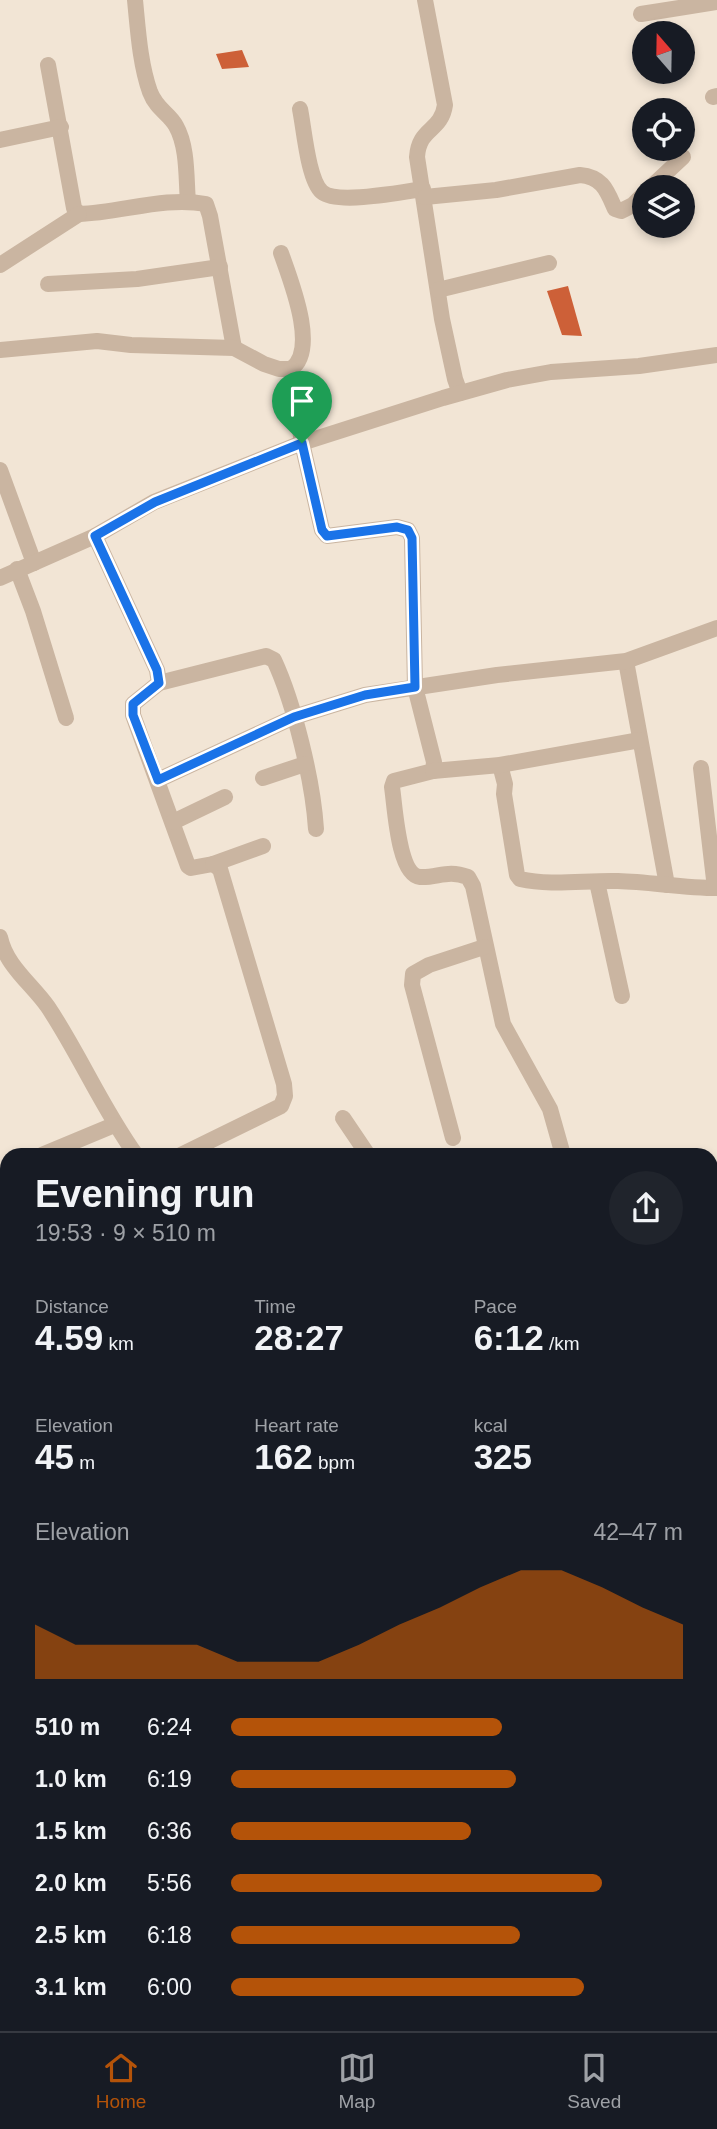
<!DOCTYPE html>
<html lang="en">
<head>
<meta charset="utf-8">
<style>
	body { margin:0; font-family:Arial,sans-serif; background:#20242c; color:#f1f3f6; height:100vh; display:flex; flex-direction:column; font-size:26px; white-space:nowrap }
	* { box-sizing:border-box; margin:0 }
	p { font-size:23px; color:#9ea1a6 }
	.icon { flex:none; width:38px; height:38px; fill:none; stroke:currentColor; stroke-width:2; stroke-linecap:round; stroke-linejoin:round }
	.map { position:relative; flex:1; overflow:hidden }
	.drawer { position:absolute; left:0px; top:1148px; width:718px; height:884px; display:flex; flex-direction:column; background:#171b24; border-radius:21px 21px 0 0; box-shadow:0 4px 10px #0003 }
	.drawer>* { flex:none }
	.needle { width:46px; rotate:340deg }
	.buttons { position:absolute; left:632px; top:21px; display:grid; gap:14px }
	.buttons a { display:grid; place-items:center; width:63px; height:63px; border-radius:50%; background:#171b24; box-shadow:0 4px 10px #0003; font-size:35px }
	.pin { position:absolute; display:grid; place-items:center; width:60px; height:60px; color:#fff; margin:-72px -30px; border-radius:50% 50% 50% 0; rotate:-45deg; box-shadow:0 0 7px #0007 }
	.pin .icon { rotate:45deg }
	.round { display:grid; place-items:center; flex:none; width:74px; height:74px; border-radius:37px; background:#20242c }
	.headline { display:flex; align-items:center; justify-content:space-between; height:119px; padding:0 35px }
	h1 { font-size:38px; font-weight:700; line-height:52px }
	.metrics { display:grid; grid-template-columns:repeat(3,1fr); gap:10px; height:119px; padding:7px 35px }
	.metrics div { display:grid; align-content:center }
	.metrics b { font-size:35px; font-weight:700 }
	.metrics small { font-size:19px; font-weight:400 }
	.metrics p { font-size:19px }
	.chart { height:196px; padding:14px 35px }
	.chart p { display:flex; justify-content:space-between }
	.chart svg { width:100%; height:126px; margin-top:7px; fill:#b45309; opacity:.7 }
	ul { padding:0 35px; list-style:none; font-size:23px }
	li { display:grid; grid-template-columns:112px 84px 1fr; align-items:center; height:52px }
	li i { height:18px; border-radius:9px; background:#b45309 }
	.tabs { display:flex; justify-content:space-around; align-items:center; height:98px; border-top:2px solid #363941; background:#171b24; font-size:19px; color:#9ea1a6 }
	.tabs a { display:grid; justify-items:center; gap:4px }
	.tabs .active { color:#b45309 }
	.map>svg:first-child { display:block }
	.building { fill:#cd6038 }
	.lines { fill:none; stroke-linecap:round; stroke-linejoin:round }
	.minor { stroke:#cab5a1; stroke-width:16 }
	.route-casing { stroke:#fff; stroke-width:14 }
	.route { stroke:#1a73e8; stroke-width:9 }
</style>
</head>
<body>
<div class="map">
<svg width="717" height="2031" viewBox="0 0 717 2031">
	<rect width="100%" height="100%" fill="#f2e5d5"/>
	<g class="building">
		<polygon points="242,50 249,67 222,69 216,54"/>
		<polygon points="568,286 582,336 562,335 547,291"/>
	</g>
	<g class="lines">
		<g class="minor">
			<path d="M135 0C138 30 140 64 150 92 157 110 169 113 176 126 188 147 186 179 188 202"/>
			<path d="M425 0 445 105C441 132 419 127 417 157L442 319 455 379 460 393"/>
			<polyline points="641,14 717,2"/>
			<path d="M48 65 74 208 79 214C121 213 164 196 206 204L210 216 234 348"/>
			<polyline points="713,97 717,96"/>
			<path d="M300 109C304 128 308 180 322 192 337 205 403 192 423 189"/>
			<polyline points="0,140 61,127"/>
			<polyline points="651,187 683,157"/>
			<path d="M425 197 496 190 580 175C603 177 607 191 615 209L621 211 633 205 644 194"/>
			<polyline points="0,265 79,214"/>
			<polyline points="48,284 137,279 220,267"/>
			<polyline points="438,290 549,263"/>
			<path d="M0 350 97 341 131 345 234 348 264 364 279 369H291C319 350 290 279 281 253"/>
			<path d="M291 369 302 443 322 530 327 536 397 527 408 530 412 538 415 687 434 762 433 771 394 781 392 787C395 806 398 875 420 877 438 878 447 869 468 877L473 886 503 1024 550 1109 563 1155"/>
			<polyline points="0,470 34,563"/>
			<polyline points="95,536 157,670 159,683 133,704 133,715 188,866 191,868 213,864 220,869 284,1084 285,1096 281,1106 181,1155"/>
			<polyline points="17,569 33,611 66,718"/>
			<polyline points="0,578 95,536 154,502 302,443 443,398 507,380 551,372 639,366 717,355"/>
			<polyline points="626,661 667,885"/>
			<path d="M159 683 266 656 274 660C294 703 313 781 316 829"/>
			<path d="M500 765 505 784 504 794 517 875 520 879C552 886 585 880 618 881 651 882 684 888 717 888"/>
			<polyline points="701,768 715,888"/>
			<polyline points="433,771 500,765 640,740"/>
			<polyline points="263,778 305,764"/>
			<polyline points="158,780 294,717 365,695 497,675 626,661 717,628"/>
			<polyline points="173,822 225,797"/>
			<polyline points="213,864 263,846"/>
			<polyline points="597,882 622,996"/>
			<path d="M0 937C6 966 32 984 48 1007 80 1055 102 1108 136 1155"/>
			<polyline points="343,1118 368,1155"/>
			<polyline points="453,1138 412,985 413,974 429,965 484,947"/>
			<polyline points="42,1155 114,1125"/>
			<polyline points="710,1174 717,1172"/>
			<polyline points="0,1334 7,1334"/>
			<polyline points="710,1400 717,1399"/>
			<polyline points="710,1527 717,1526"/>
			<polyline points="0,1626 7,1625"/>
			<polyline points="710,1651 717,1651"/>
			<polyline points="710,1733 717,1733"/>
			<polyline points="0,1883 7,1883"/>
			<polyline points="710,1943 717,1944"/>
			<polyline points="179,2025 181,2031"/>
			<polyline points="541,2025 542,2031"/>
			<polyline points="97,2031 145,2025"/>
		</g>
	</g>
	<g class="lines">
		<g class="route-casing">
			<polygon id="route" points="302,443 322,530 327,536 397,527 408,530 412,538 415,687 365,695 294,717 158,780 133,715 133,704 159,683 157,670 95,536 155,502"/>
		</g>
		<use href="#route" class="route"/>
	</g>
</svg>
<div class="buttons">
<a><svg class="needle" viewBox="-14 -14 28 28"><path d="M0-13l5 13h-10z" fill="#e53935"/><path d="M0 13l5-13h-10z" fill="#9ea1a6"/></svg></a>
<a><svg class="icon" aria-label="locate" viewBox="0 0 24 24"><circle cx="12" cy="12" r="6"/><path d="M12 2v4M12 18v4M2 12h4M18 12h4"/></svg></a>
<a><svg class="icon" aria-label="layers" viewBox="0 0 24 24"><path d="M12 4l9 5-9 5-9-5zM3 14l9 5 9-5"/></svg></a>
</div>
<div class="pin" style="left:302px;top:443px;background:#1e9e55"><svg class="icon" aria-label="arrive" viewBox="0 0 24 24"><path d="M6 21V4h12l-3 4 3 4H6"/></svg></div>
<section class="drawer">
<div class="headline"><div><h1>Evening run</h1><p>19:53 · 9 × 510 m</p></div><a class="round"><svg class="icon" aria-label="share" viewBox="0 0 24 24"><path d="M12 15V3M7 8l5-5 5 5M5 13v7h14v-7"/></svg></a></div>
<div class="metrics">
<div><p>Distance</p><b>4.59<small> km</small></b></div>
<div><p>Time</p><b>28:27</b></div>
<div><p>Pace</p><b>6:12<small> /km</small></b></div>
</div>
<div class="metrics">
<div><p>Elevation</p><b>45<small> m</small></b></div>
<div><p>Heart rate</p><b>162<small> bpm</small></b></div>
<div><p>kcal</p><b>325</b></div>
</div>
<div class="chart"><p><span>Elevation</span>42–47 m</p>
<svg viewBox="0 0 160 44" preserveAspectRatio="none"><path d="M0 44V25L10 32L20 32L30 32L40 32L50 38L60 38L70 38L80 32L90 25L100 19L110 12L120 6L130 6L140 12L150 19L160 25V44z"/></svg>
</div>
<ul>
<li><b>510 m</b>6:24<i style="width:60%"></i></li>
<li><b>1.0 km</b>6:19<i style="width:63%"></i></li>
<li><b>1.5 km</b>6:36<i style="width:53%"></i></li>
<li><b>2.0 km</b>5:56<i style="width:82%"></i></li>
<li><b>2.5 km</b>6:18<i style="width:64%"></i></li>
<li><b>3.1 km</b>6:00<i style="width:78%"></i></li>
</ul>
</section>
</div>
<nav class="tabs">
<a class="active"><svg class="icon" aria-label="home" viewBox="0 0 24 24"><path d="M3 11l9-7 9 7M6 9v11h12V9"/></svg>Home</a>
<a><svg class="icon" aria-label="map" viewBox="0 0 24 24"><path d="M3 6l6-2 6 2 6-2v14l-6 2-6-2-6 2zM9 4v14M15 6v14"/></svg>Map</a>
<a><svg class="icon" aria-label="saved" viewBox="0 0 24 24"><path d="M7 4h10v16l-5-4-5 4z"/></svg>Saved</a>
</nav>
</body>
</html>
